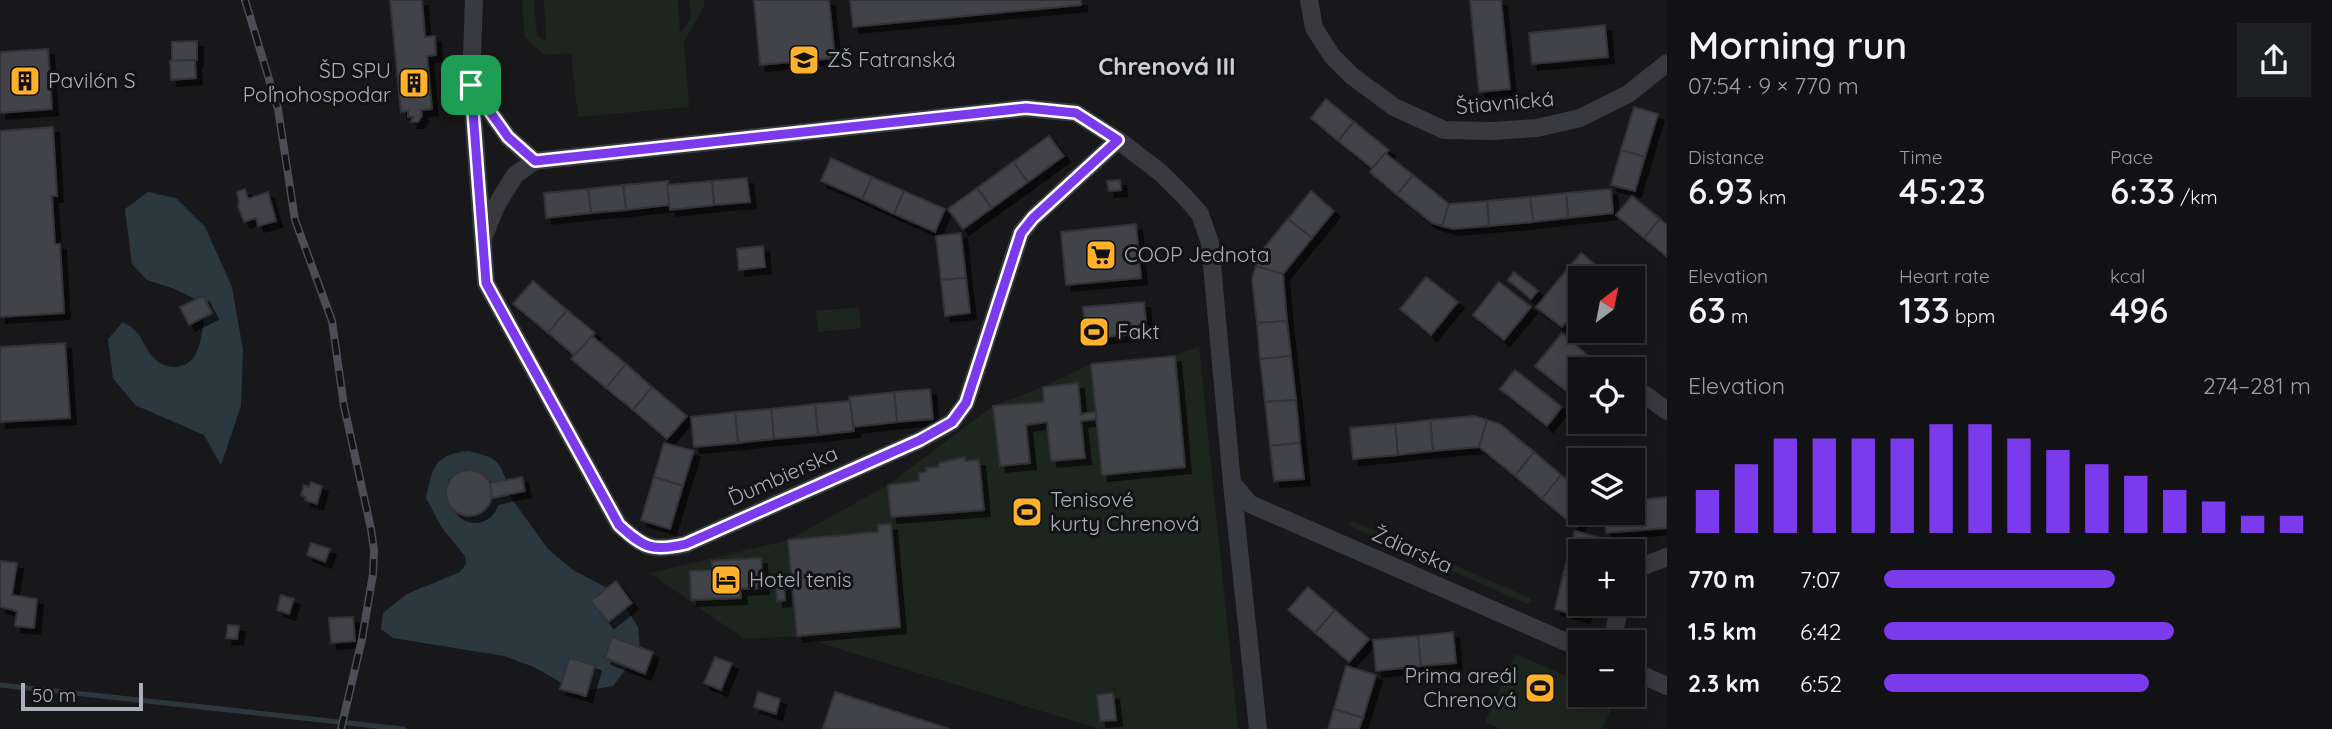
<!DOCTYPE html>
<html lang="en">
<head>
<meta charset="utf-8">
<style>
	body { margin:0; font-family:Quicksand,sans-serif; background:#1f2022; color:#f1f3f6; height:100vh; display:flex; flex-direction:column; font-size:26px; white-space:nowrap }
	* { box-sizing:border-box; margin:0 }
	p { font-size:23px; color:#9c9ea0 }
	.icon { flex:none; width:38px; height:38px; fill:none; stroke:currentColor; stroke-width:2; stroke-linecap:round; stroke-linejoin:round }
	.map { position:relative; flex:1; overflow:hidden }
	.sheet { display:flex; flex-direction:column; background:#121214; width:665px }
	.sheet>* { flex:none }
	.needle { width:46px; rotate:32deg }
	.tools { position:absolute; left:1568px; top:266px; display:grid; gap:14px }
	.tools a { display:grid; place-items:center; width:77px; height:77px; border-radius:0px; background:#121214; box-shadow:0 4px 18px #0003,0 0 0 2px #313234; font-size:35px }
	.scale { position:absolute; left:21px; bottom:18px; width:122px; box-sizing:border-box; padding-left:7px; border:4px solid #a9afbb; border-top:0; font-size:19px; line-height:24px; white-space:nowrap; color:#a9afbb; -webkit-text-stroke:5px #131315; paint-order:stroke }
	.pin { position:absolute; display:grid; place-items:center; width:60px; height:60px; color:#fff; margin:-30px; border-radius:14px; box-shadow:0 4px 10px #0006 }
	.round { display:grid; place-items:center; flex:none; width:74px; height:74px; border-radius:0px; background:#1f2022 }
	.overview { display:flex; align-items:center; justify-content:space-between; height:119px; padding:0 21px }
	h1 { font-size:38px; font-weight:600; line-height:52px }
	.stats { display:grid; grid-template-columns:repeat(3,1fr); gap:10px; height:119px; padding:7px 21px }
	.stats div { display:grid; align-content:center }
	.stats b { font-size:35px; font-weight:600 }
	.stats small { font-size:19px; font-weight:400 }
	.stats p { font-size:19px }
	.chart { height:196px; padding:14px 21px }
	.chart p { display:flex; justify-content:space-between }
	.chart svg { width:100%; height:126px; margin-top:7px; stroke:#7c3aed; stroke-width:6 }
	ul { padding:0 21px; list-style:none; font-size:23px }
	li { display:grid; grid-template-columns:112px 84px 1fr; align-items:center; height:52px }
	li i { height:18px; border-radius:9px; background:#7c3aed }
	main { display:flex; flex:1; min-height:0 }
	.map>svg:first-child { display:block }
	.green { fill:#1d261e }
	.water { fill:#2c3840 }
	.lines { fill:none; stroke-linecap:round; stroke-linejoin:round }
	.stream { stroke:#2c3840; stroke-width:5 }
	.building { fill:#424348; stroke:#323237; stroke-width:2; filter:url(#shadow) }
	.minor { stroke:#383a40; stroke-width:18 }
	.rail-casing { stroke:#4b4e55; stroke-width:8 }
	.rail { stroke:#131315; stroke-width:5; stroke-dasharray:16; stroke-linecap:butt }
	.route-casing { stroke:#fff; stroke-width:14 }
	.route { stroke:#7c3aed; stroke-width:9 }
	.labels { text-anchor:middle; stroke-width:6; stroke-linejoin:round; paint-order:stroke }
	.poi-label { font-size:21px; fill:#a9afbb; stroke:#131315; text-anchor:start }
	.street-label { font-size:21px; fill:#a9afbb; stroke:#131315 }
	.quarter-label { font-size:24px; font-weight:bold; fill:#caced7; stroke:#131315 }
</style>
</head>
<body>
<main>
<div class="map">
<svg width="1667" height="729" viewBox="0 0 1667 729">
	<defs>
		<filter id="shadow"><feDropShadow dx="6" dy="6" stdDeviation="0" flood-color="#0009"/></filter>
	</defs>
	<rect width="100%" height="100%" fill="#18181a"/>
	<g class="green">
		<polygon points="522,0 534,0 537,36 546,41 544,0 678,0 680,33 691,18 689,0 704,0 704,6 684,42 689,107 578,117 571,53 544,55 525,37"/>
		<polygon points="859,307 861,328 818,332 816,311"/>
		<polygon points="1199,346 1238,729 1100,729 797,636 744,639 650,573 789,540 888,485 993,406 1043,387 1091,364 1175,356"/>
		<polygon points="1352,521 1530,598 1532,602 1527,604 1350,526 1348,522"/>
		<polygon points="1516,654 1580,682 1580,695 1612,695 1617,697 1602,729 1501,729 1485,722"/>
	</g>
	<g class="water">
		<path d="M148 192 176 198 205 227 232 287 243 350 241 406 221 465 204 435 135 405 113 378 108 339 123 322C146 335 140 344 155 359 160 365 169 367 176 367 201 365 201 336 204 318L212 313 204 296 195 299 175 289 147 280 132 264 125 209Z"/>
		<path d="M468 451C491 457 498 456 506 480L490 483 480 472 465 469 449 479 446 498 455 513 472 518 486 511 492 498 509 495 548 549 573 570 607 588 591 601 607 622 626 608 638 627 640 648 612 638 605 658 627 667 613 686 588 690 595 665 562 683 534 667 504 656 393 638 381 629 383 613 407 594 460 572 466 564 465 556 442 528 426 498C433 468 433 455 468 451Z"/>
	</g>
	<g class="lines">
		<polyline class="stream" points="0,685 404,729"/>
	</g>
	<g class="building">
		<polygon points="390,0 422,0 425,37 435,36 436,55 427,56 432,109 421,110 422,116 418,122 411,122 413,117 408,117 408,111 401,112"/>
		<polygon points="754,0 829,0 835,58 760,65"/>
		<polygon points="850,0 1081,0 1081,5 853,27"/>
		<polygon points="1470,0 1501,0 1510,89 1479,92"/>
		<polygon points="1605,25 1608,57 1532,64 1529,33"/>
		<polygon points="197,41 197,60 172,61 172,42"/>
		<polygon points="48,49 52,109 0,113 0,52"/>
		<polygon points="195,60 196,78 171,80 170,61"/>
		<polygon points="1326,99 1354,122 1338,141 1311,118"/>
		<polygon points="1634,107 1658,114 1645,157 1621,150"/>
		<polygon points="1354,122 1389,150 1372,168 1338,141"/>
		<polygon points="53,127 57,196 52,196 55,244 60,244 64,313 0,317 0,131"/>
		<polygon points="1049,136 1064,156 1028,182 1013,162"/>
		<polygon points="1621,150 1645,157 1635,191 1611,185"/>
		<polygon points="1385,153 1413,175 1397,195 1370,172"/>
		<polygon points="831,158 872,177 862,199 821,181"/>
		<polygon points="1013,162 1028,182 992,208 977,188"/>
		<polygon points="1413,175 1449,204 1442,226 1432,223 1397,195"/>
		<polygon points="872,177 904,191 894,214 862,199"/>
		<polygon points="747,178 750,202 714,205 712,181"/>
		<polygon points="1120,180 1121,190 1109,191 1107,181"/>
		<polygon points="668,181 669,205 626,210 623,185"/>
		<polygon points="712,181 714,205 670,210 667,185"/>
		<polygon points="623,185 626,210 591,213 588,189"/>
		<polygon points="977,188 992,208 963,229 948,209"/>
		<polygon points="245,189 248,199 268,192 276,221 258,226 256,218 244,222 238,206 239,201 237,192"/>
		<polygon points="588,189 591,213 546,218 544,193"/>
		<polygon points="1611,189 1613,213 1568,218 1566,193"/>
		<polygon points="904,191 945,209 935,232 894,214"/>
		<polygon points="1311,191 1334,211 1312,238 1288,219"/>
		<polygon points="1566,193 1568,218 1533,222 1530,197"/>
		<polygon points="1632,196 1660,219 1644,238 1616,215"/>
		<polygon points="1530,197 1533,222 1489,226 1487,201"/>
		<polygon points="1487,201 1489,226 1453,229 1442,226 1449,204"/>
		<polygon points="1288,219 1312,238 1283,274 1256,266 1259,254"/>
		<polygon points="1660,219 1667,225 1667,257 1644,238"/>
		<polygon points="1136,224 1141,278 1066,285 1061,232"/>
		<polygon points="961,233 966,278 941,280 936,236"/>
		<polygon points="763,246 765,267 739,270 737,249"/>
		<polygon points="1581,253 1606,273 1602,278 1580,278 1580,305 1562,327 1536,307"/>
		<polygon points="1256,266 1283,274 1287,321 1257,323 1252,279"/>
		<polygon points="1514,272 1538,291 1531,299 1508,280"/>
		<polygon points="1426,277 1458,302 1431,335 1400,309"/>
		<polygon points="966,278 970,313 945,316 941,280"/>
		<polygon points="533,281 567,310 548,333 513,304"/>
		<polygon points="1499,282 1531,307 1504,340 1473,315"/>
		<polygon points="203,296 212,313 189,325 180,307"/>
		<polygon points="1144,302 1147,333 1086,339 1083,307"/>
		<polygon points="567,310 595,333 575,356 548,333"/>
		<polygon points="1287,321 1291,356 1260,359 1257,323"/>
		<polygon points="1562,333 1592,359 1584,369 1580,369 1580,373 1566,391 1535,366"/>
		<polygon points="592,336 626,364 606,388 571,359"/>
		<polygon points="65,343 70,418 0,422 0,347"/>
		<polygon points="1175,356 1185,467 1102,475 1091,364"/>
		<polygon points="1291,356 1296,400 1265,402 1260,359"/>
		<polygon points="626,364 652,387 633,410 606,388"/>
		<polygon points="1515,370 1562,407 1547,426 1500,389"/>
		<polygon points="1078,383 1081,414 1096,412 1096,419 1081,421 1085,458 1051,461 1047,422 1026,425 1030,463 1000,466 993,406 1044,402 1043,387"/>
		<polygon points="652,387 687,416 667,439 633,410"/>
		<polygon points="930,389 933,419 897,422 894,392"/>
		<polygon points="894,392 897,422 853,427 849,397"/>
		<polygon points="1296,400 1300,443 1270,446 1265,402"/>
		<polygon points="850,401 854,431 818,435 815,404"/>
		<polygon points="815,404 818,435 774,439 771,409"/>
		<polygon points="771,409 774,439 738,443 735,412"/>
		<polygon points="735,412 738,443 694,447 691,417"/>
		<polygon points="1474,416 1487,420 1479,447 1433,451 1430,420"/>
		<polygon points="1430,420 1433,451 1398,455 1395,424"/>
		<polygon points="1487,420 1500,424 1534,452 1515,476 1479,447"/>
		<polygon points="1395,424 1398,455 1353,459 1350,428"/>
		<polygon points="664,443 694,451 683,486 654,477"/>
		<polygon points="1300,443 1304,479 1274,481 1270,446"/>
		<polygon points="1534,452 1561,475 1542,499 1515,476"/>
		<polygon points="965,457 965,461 979,460 984,510 891,517 888,485 919,481 919,473 926,472 926,468 939,467 939,463"/>
		<circle cx="469" cy="493" r="23"/>
		<polygon points="1561,475 1580,490 1580,513 1588,513 1576,527 1542,499"/>
		<polygon points="522,477 525,491 492,498 490,483"/>
		<polygon points="654,477 683,486 670,529 641,520"/>
		<polygon points="311,482 322,486 317,504 305,500 306,497 301,495 304,485 309,487"/>
		<polygon points="1667,497 1667,528 1642,530 1639,500"/>
		<polygon points="1633,500 1639,500 1642,530 1606,533 1604,513 1633,513"/>
		<polygon points="891,524 900,627 797,636 788,540 878,532 878,525"/>
		<polygon points="1575,531 1604,539 1601,551 1580,551 1580,579 1563,575"/>
		<polygon points="311,543 330,549 325,562 307,555"/>
		<polygon points="761,558 763,588 740,589 741,598 691,600 690,571 713,570 712,561"/>
		<polygon points="0,561 17,563 12,595 37,599 34,628 15,626 17,611 0,607"/>
		<polygon points="1563,575 1580,579 1580,604 1587,604 1584,617 1555,609"/>
		<polygon points="776,577 784,577 785,600 777,601"/>
		<polygon points="616,581 632,603 608,622 591,601"/>
		<polygon points="1308,587 1335,610 1315,633 1288,610"/>
		<polygon points="281,595 294,599 289,614 277,610"/>
		<polygon points="1335,610 1369,639 1349,662 1315,633"/>
		<polygon points="353,617 355,641 331,643 329,618"/>
		<polygon points="228,625 239,626 237,639 226,638"/>
		<polygon points="1453,632 1456,663 1421,666 1418,636"/>
		<polygon points="1418,636 1421,666 1376,671 1373,640"/>
		<polygon points="612,637 653,652 645,674 605,658"/>
		<polygon points="715,657 732,663 721,690 704,683"/>
		<polygon points="569,658 595,665 586,696 560,689"/>
		<polygon points="1346,666 1376,675 1363,718 1334,709"/>
		<polygon points="758,692 780,699 776,714 754,707"/>
		<polygon points="835,692 950,729 828,729 823,728"/>
		<polygon points="1113,693 1116,720 1100,721 1097,695"/>
		<polygon points="1334,709 1363,718 1359,729 1328,729"/>
	</g>
	<g class="lines">
		<g class="minor">
			<polyline points="474,0 471,85 508,137 535,161"/>
			<polyline points="1309,0 1314,28 1332,56 1352,76 1394,107 1444,130 1491,131 1537,128 1580,118 1628,94 1667,63"/>
			<path d="M471 85 486 283 619 525C644 548 653 552 686 544L920 440 952 422 966 403 1021 233 1033 218 1118 140"/>
			<polyline points="483,238 496,206 515,175 535,161 1026,108 1076,113 1118,140 1161,173 1185,197 1200,214 1210,243 1232,483 1250,504 1580,648"/>
			<polyline points="1635,382 1640,391 1667,411"/>
			<polyline points="1232,483 1258,729"/>
			<polyline points="1633,581 1641,567 1667,557"/>
			<polyline points="1611,642 1621,604"/>
			<polyline points="1633,671 1667,686"/>
		</g>
		<g class="rail-casing">
			<polyline id="rail" points="245,0 278,109 295,220 332,321 344,406 371,529 374,550 373,574 362,639 341,729"/>
		</g>
		<use href="#rail" class="rail"/>
	</g>
	<g class="lines">
		<g class="route-casing">
			<path id="route" d="M471 85 508 137 535 161 1026 108 1076 113 1118 140 1033 218 1021 233 966 403 952 422 920 440 686 544C653 552 644 548 619 525L486 283Z"/>
		</g>
		<use href="#route" class="route"/>
	</g>
	<defs>
		<g id="school-square" transform="scale(1.575)"><rect x="-9" y="-9" width="18" height="18" rx="4" fill="#ffb12b" stroke="#131315"/><path d="M0-5L7-2L0 1L-7-2ZM-4 1L0 2.5L4 1V4Q0 6-4 4Z" fill="#111"/></g>
		<g id="building-square" transform="scale(1.575)"><rect x="-9" y="-9" width="18" height="18" rx="4" fill="#ffb12b" stroke="#131315"/><path d="M-4-6H4V6H1V3H-1V6H-4ZM-2.5-4.3h1.7v1.8h-1.7ZM.8-4.3h1.7v1.8H.8ZM-2.5-1h1.7V.8h-1.7ZM.8-1h1.7V.8H.8Z" fill="#111"/></g>
		<g id="supermarket-square" transform="scale(1.575)"><rect x="-9" y="-9" width="18" height="18" rx="4" fill="#ffb12b" stroke="#131315"/><path d="M-6-5.5h2.5l.6 2H6L4.5 2H-2.5L-4.4-4H-6ZM-1.5 3.2a1.3 1.3 0 1 0 .1 0ZM3 3.2a1.3 1.3 0 1 0 .1 0Z" fill="#111"/></g>
		<g id="stadium-square" transform="scale(1.575)"><rect x="-9" y="-9" width="18" height="18" rx="4" fill="#ffb12b" stroke="#131315"/><path d="M0-5a6.5 5 0 1 0 0 10a6.5 5 0 1 0 0-10ZM-3.5-1.8h7v3.6h-7Z" fill="#111"/></g>
		<g id="hotel-square" transform="scale(1.575)"><rect x="-9" y="-9" width="18" height="18" rx="4" fill="#ffb12b" stroke="#131315"/><path d="M-6-4.5h1.5V1H6V5H4.5V3h-9V5H-6ZM-4 0a1.8 1.8 0 1 1 3.6 0ZM.5 0V-2.5h3Q6-2.5 6 0Z" fill="#111"/></g>
	</defs>
	<g fill-rule="evenodd">
		<use href="#school-square" x="804" y="60"/>
		<use href="#building-square" x="25" y="81"/>
		<use href="#building-square" x="414" y="83"/>
		<use href="#supermarket-square" x="1101" y="255"/>
		<use href="#stadium-square" x="1094" y="332"/>
		<use href="#stadium-square" x="1027" y="512"/>
		<use href="#hotel-square" x="726" y="580"/>
		<use href="#stadium-square" x="1540" y="688"/>
	</g>
	<g class="labels">
		<g class="poi-label">
			<text x="827" y="67">ZŠ Fatranská</text>
			<text x="391" y="78" text-anchor="end">ŠD SPU<tspan x="391" dy="24">Poľnohospodar</tspan></text>
			<text x="48" y="88">Pavilón S</text>
			<text x="1124" y="262">COOP Jednota</text>
			<text x="1117" y="339">Fakt</text>
			<text x="1050" y="507">Tenisové<tspan x="1050" dy="24">kurty Chrenová</tspan></text>
			<text x="749" y="587">Hotel tenis</text>
			<text x="1517" y="683" text-anchor="end">Prima areál<tspan x="1517" dy="24">Chrenová</tspan></text>
		</g>
		<g class="street-label">
			<text transform="translate(1505 103) rotate(-5)" y="7">Štiavnická</text>
			<text transform="translate(783 476) rotate(-24)" y="7">Ďumbierska</text>
			<text transform="translate(1412 550) rotate(24)" y="7">Ždiarska</text>
		</g>
		<g class="quarter-label">
			<text x="1167" y="75">Chrenová III</text>
		</g>
	</g>
</svg>
<div class="tools">
<a><svg class="needle" viewBox="-14 -14 28 28"><path d="M0-13l5 13h-10z" fill="#e53935"/><path d="M0 13l5-13h-10z" fill="#9c9ea0"/></svg></a>
<a><svg class="icon" aria-label="locate" viewBox="0 0 24 24"><circle cx="12" cy="12" r="6"/><path d="M12 2v4M12 18v4M2 12h4M18 12h4"/></svg></a>
<a><svg class="icon" aria-label="layers" viewBox="0 0 24 24"><path d="M12 4l9 5-9 5-9-5zM3 14l9 5 9-5"/></svg></a>
<a>+</a>
<a>−</a>
</div>
<div class="scale">50 m</div>
<div class="pin" style="left:471px;top:85px;background:#1e9e55"><svg class="icon" aria-label="arrive" viewBox="0 0 24 24"><path d="M6 21V4h12l-3 4 3 4H6"/></svg></div>
</div>
<section class="sheet">
<div class="overview"><div><h1>Morning run</h1><p>07:54 · 9 × 770 m</p></div><a class="round"><svg class="icon" aria-label="share" viewBox="0 0 24 24"><path d="M12 15V3M7 8l5-5 5 5M5 13v7h14v-7"/></svg></a></div>
<div class="stats">
<div><p>Distance</p><b>6.93<small> km</small></b></div>
<div><p>Time</p><b>45:23</b></div>
<div><p>Pace</p><b>6:33<small> /km</small></b></div>
</div>
<div class="stats">
<div><p>Elevation</p><b>63<small> m</small></b></div>
<div><p>Heart rate</p><b>133<small> bpm</small></b></div>
<div><p>kcal</p><b>496</b></div>
</div>
<div class="chart"><p><span>Elevation</span>274–281 m</p>
<svg viewBox="0 0 160 44" preserveAspectRatio="none"><path d="M5 44V29M15 44V20M25 44V11M35 44V11M45 44V11M55 44V11M65 44V6M75 44V6M85 44V11M95 44V15M105 44V20M115 44V24M125 44V29M135 44V33M145 44V38M155 44V38"/></svg>
</div>
<ul>
<li><b>770 m</b>7:07<i style="width:54%"></i></li>
<li><b>1.5 km</b>6:42<i style="width:68%"></i></li>
<li><b>2.3 km</b>6:52<i style="width:62%"></i></li>
</ul>
</section>
</main>
</body>
</html>
